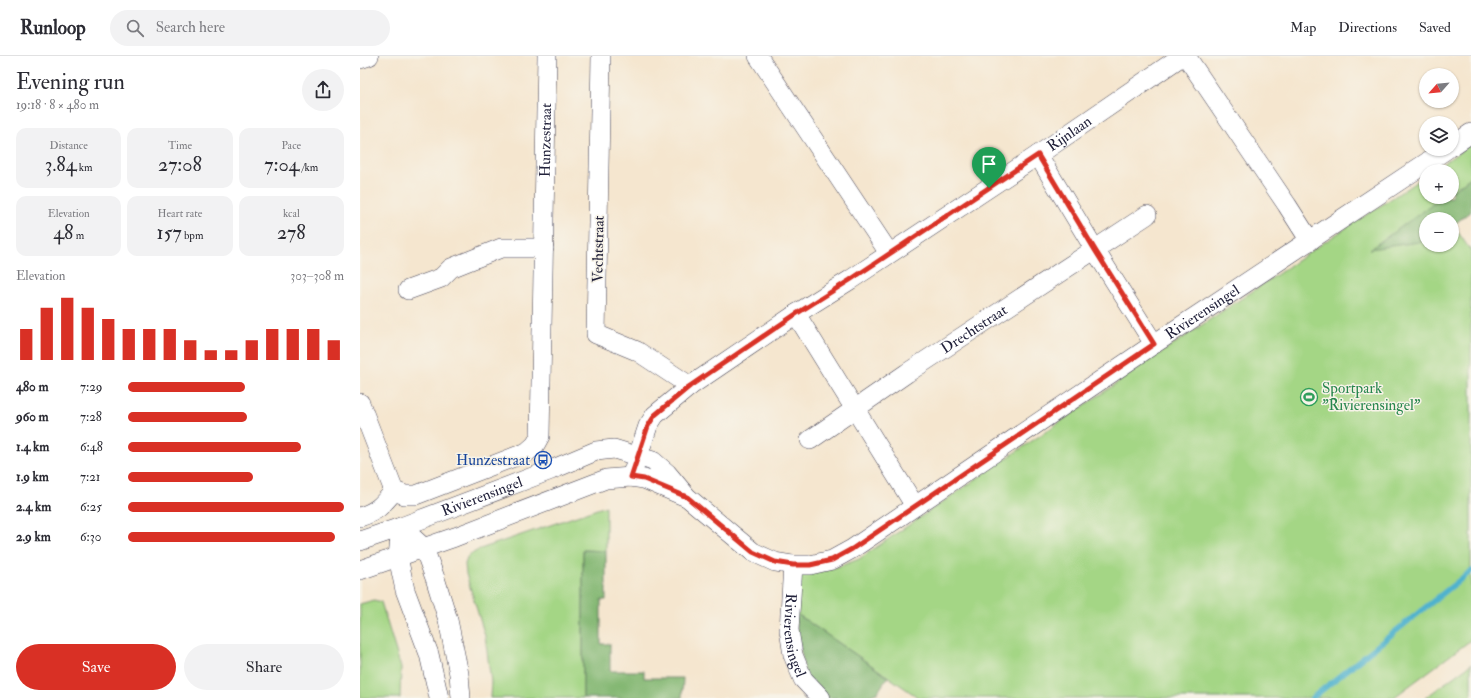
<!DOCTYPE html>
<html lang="en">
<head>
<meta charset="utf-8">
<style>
	body { margin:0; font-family:"IM FELL Double Pica",serif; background:#f2f2f3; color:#2b2b33; height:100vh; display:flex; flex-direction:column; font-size:15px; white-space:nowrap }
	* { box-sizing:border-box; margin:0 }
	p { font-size:13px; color:#7c7c81 }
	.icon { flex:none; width:22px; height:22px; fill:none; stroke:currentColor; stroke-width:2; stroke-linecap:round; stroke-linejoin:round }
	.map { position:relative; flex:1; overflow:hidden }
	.panel { display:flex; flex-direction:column; background:#fff; width:360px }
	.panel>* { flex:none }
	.needle { width:26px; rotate:243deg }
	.fabs { position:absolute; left:1059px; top:12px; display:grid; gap:8px }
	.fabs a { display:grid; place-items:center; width:40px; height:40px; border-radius:50%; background:#fff; box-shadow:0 1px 3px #0004; font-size:20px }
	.pin { position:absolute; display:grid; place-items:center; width:34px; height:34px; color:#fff; margin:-41px -17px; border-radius:50% 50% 50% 0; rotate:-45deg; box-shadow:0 0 4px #0007 }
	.pin .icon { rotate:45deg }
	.round { display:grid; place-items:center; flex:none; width:42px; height:42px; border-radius:21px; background:#f2f2f3 }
	.headline { display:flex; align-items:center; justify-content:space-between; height:68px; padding:0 16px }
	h1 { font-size:22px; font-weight:600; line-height:30px }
	.metrics { display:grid; grid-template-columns:repeat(3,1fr); gap:6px; height:68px; padding:4px 16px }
	.metrics div { display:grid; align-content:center; border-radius:10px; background:#f2f2f3; text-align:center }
	.metrics b { font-size:20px; font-weight:600 }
	.metrics small { font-size:11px; font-weight:400 }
	.metrics p { font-size:11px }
	.chart { height:112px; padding:8px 16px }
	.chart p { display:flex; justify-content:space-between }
	.chart svg { width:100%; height:72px; margin-top:4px; stroke:#d93025; stroke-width:6 }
	.primary-button { display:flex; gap:8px; margin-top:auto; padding:8px 16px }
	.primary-button a { flex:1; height:46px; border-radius:24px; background:#d93025; color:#fff; font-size:16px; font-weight:600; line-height:46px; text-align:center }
	.primary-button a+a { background:#f2f2f3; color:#2b2b33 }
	ul { padding:0 16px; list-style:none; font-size:13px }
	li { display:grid; grid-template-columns:64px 48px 1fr; align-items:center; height:30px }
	li i { height:10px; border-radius:5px; background:#d93025 }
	header { display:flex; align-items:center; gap:24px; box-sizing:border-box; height:56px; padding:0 20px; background:#fff; border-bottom:1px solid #e1e1e2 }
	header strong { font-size:19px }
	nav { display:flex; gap:22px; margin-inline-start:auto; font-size:14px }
	.search { width:280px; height:36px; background:#f2f2f3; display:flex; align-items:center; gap:10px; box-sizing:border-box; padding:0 14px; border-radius:22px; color:#7c7c81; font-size:15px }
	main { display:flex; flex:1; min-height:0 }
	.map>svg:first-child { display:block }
	.green { fill:#a4d685; stroke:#637c60 }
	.forest { fill:#83b772; stroke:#526c56 }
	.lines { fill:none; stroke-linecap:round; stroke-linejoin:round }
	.stream { stroke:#50b2ce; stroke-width:5.5 }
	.minor-casing { stroke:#423f51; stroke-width:20 }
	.minor { stroke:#fff; stroke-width:19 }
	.route-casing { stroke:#fff; stroke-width:8 }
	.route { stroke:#d93025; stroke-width:5 }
	.labels { text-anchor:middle; stroke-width:3; stroke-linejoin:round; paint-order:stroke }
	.street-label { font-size:15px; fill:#22223b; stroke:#f7f3e8 }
	.leisure-label { font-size:15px; fill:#27864d; stroke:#f7f3e8; text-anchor:start }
	.transit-label { font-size:15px; fill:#164399; stroke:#f7f3e8; text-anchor:end }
</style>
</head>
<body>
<header>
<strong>Runloop</strong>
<div class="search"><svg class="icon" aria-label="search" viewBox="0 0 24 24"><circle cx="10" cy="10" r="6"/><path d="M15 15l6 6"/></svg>Search here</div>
<nav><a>Map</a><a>Directions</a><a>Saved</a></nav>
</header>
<main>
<section class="panel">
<div class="headline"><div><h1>Evening run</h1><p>19:18 · 8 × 480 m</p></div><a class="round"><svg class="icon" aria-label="share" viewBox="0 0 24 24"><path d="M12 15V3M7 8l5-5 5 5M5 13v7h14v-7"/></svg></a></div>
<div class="metrics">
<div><p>Distance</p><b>3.84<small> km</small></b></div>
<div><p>Time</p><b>27:08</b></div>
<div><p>Pace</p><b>7:04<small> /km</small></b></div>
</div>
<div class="metrics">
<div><p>Elevation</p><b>48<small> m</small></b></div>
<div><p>Heart rate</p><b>157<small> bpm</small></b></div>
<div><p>kcal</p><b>278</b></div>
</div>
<div class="chart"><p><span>Elevation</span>303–308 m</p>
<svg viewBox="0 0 160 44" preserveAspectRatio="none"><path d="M5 44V25M15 44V12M25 44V6M35 44V12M45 44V19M55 44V25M65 44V25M75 44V25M85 44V32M95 44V38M105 44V38M115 44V32M125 44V25M135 44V25M145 44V25M155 44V32"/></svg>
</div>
<ul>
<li><b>480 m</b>7:29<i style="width:54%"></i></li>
<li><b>960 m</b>7:28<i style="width:55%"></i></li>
<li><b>1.4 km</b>6:48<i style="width:80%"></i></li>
<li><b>1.9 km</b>7:21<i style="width:58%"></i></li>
<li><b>2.4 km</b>6:25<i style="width:100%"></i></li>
<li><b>2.9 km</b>6:30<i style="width:96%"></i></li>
</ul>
<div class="primary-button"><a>Save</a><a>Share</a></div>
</section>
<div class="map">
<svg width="1111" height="642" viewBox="0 0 1111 642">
	<rect width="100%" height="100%" fill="#f7f3e8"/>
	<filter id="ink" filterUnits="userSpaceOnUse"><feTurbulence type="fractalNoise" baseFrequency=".025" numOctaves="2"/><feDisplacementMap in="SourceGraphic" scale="8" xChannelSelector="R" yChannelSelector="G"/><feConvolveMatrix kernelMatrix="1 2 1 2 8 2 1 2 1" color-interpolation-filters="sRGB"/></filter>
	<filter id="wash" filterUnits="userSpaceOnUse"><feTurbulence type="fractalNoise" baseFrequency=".012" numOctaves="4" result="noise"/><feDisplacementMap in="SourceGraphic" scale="16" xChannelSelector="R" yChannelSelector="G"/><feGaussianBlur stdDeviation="0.9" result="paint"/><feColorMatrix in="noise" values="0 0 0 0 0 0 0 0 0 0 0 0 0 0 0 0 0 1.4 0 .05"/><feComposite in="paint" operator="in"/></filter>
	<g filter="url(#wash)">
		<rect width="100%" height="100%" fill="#f5e6cf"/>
		<g class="green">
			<polygon points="1111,88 1111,121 1092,135 1092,115 1072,115"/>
			<path d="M1066 119V141H1083L1077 146 1066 163V189H1092V170L1093 169 1111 195V584L1033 642H559L434 556 435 519C459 516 477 512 499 503L861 256C905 228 948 196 992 168 1017 152 1042 136 1066 119Z"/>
			<polygon points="246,450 246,495 223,494 223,642 130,642 131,626 125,580 106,518 105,508 108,500 120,493"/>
			<polygon points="14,544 21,546 41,612 40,642 0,642 0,548"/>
			<polygon points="1111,608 1111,642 1065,642"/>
		</g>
		<g class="forest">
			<polygon points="1111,121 1111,155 1092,170 1092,163 1066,163 1066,185 1010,193 1083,141 1092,141 1092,135"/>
			<polygon points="223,494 246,495 246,544 241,544 241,588 250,588 250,615 284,615 284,622 323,622 322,642 223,642"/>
			<polygon points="434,556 528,621 517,637 502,642 461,642 446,624"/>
		</g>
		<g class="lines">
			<polyline class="stream" points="952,642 1111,515"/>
		</g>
	</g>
	<g filter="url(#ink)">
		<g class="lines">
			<g class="minor-casing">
				<g id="minor">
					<polyline points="241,0 236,278 277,295 330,330"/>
					<polyline points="398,0 529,197"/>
					<polyline points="826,0 927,149 950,185"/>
					<polyline points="0,3 9,0"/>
					<polyline points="1092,90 1111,77"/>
					<polyline points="678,99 735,194 794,288"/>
					<polyline points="48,234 81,222 91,212 141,192 184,192"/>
					<polyline points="436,258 555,450"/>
					<path id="s1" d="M0 347 34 435 45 439H56L167 396 175 389 180 380 187 0"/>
					<path id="s2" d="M450 384 547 317 787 159"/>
					<path id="s3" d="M271 421 288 370 295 359 330 330 436 258 490 224 678 99 822 0"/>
					<path d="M0 461C18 455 22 449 34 435"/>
					<polyline points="0,485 41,471 64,492 75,522 88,564 99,618 101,642"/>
					<path id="s4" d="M433 509 429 574 433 599 443 623 461 642"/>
					<polyline points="0,514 95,481 246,423 271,421 284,423 324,440"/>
					<path id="s5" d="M79 642 69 598 45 534 38 501 41 471 191 414 236 395 254 393 293 405 307 417 327 441 393 496 415 506 433 509H450L472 504 492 493 794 288 1087 93"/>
				</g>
			</g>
			<use href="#minor" class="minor"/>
		</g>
	</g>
	<g class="lines" filter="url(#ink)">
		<g class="route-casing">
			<polygon id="route" points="678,99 735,194 794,288 492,493 472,504 450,509 433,509 415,506 393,496 327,441 284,423 271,421 288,370 295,359 330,330 436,258 490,224"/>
		</g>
		<use href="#route" class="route"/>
	</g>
	<defs>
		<g id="stadium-ring" transform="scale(0.9)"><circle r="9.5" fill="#f7f3e8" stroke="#2e9e5b" stroke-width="1.5"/><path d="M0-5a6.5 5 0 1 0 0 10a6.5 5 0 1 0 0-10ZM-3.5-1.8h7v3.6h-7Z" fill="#2e9e5b"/></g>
		<g id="bus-ring" transform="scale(0.9)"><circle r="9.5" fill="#f7f3e8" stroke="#1a4fb4" stroke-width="1.5"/><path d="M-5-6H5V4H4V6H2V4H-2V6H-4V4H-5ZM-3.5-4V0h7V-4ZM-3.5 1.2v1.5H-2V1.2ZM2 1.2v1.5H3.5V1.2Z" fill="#1a4fb4"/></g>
	</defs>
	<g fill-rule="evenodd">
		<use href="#stadium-ring" x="949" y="341"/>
		<use href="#bus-ring" x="183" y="404"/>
	</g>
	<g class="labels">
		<g class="street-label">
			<text dy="5" stroke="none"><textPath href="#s3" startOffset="568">Rijnlaan</textPath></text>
			<text dy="5" stroke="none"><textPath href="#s1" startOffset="553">Hunzestraat</textPath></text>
			<text transform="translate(238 193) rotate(-89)" y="5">Vechtstraat</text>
			<text dy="5" stroke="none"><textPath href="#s5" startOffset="1109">Rivierensingel</textPath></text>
			<text dy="5" stroke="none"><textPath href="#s2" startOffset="198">Drechtstraat</textPath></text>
			<text dy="5" stroke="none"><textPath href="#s5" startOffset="264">Rivierensingel</textPath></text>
			<text dy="5" stroke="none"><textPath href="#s4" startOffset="71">Rivierensingel</textPath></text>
		</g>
		<g class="leisure-label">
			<text x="962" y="337">Sportpark<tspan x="962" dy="17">"Rivierensingel"</tspan></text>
		</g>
		<g class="transit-label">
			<text x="170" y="409">Hunzestraat</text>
		</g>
	</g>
</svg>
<div class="fabs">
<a><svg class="needle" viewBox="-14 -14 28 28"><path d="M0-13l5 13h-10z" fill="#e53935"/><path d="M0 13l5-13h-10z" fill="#7c7c81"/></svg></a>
<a><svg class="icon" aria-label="layers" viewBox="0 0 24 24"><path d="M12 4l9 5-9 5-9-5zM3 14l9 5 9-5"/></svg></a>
<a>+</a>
<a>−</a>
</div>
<div class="pin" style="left:629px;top:132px;background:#1e9e55"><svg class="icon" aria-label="arrive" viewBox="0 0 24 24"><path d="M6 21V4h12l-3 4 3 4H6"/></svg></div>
</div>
</main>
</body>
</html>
